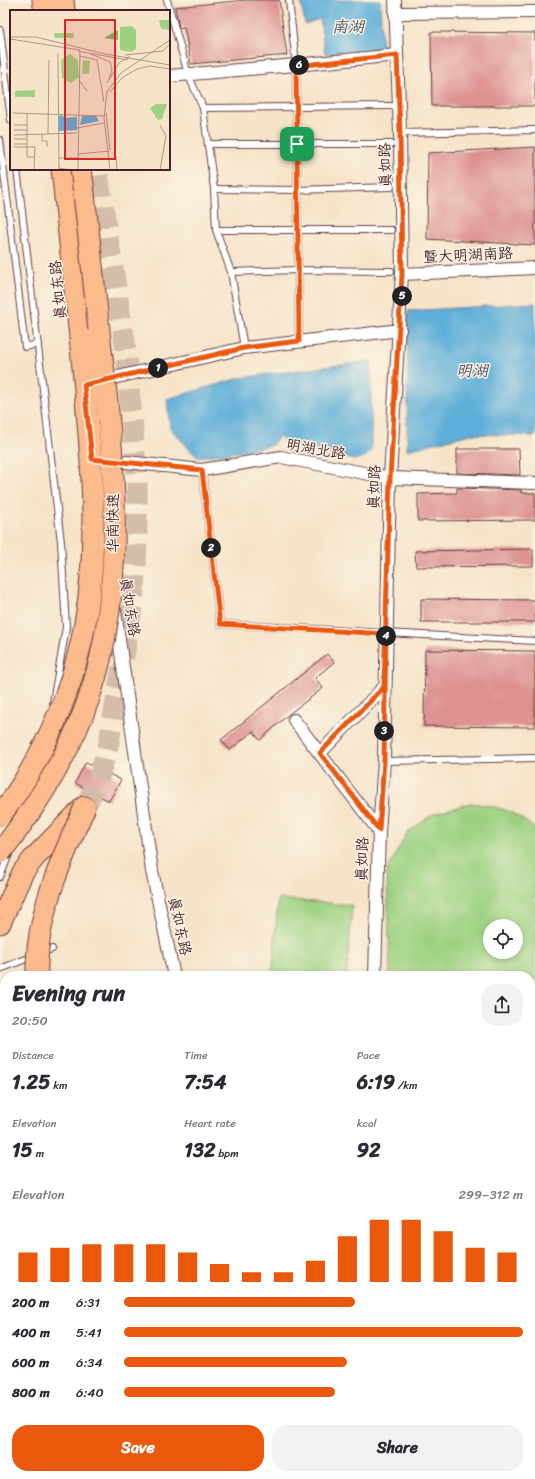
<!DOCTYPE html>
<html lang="en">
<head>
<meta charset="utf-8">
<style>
	body { margin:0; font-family:Sriracha,"LXGW WenKai TC",sans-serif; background:#f2f2f3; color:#2b2b33; height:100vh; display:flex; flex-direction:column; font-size:15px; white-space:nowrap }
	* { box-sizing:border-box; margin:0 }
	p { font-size:13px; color:#7c7c81 }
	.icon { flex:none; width:22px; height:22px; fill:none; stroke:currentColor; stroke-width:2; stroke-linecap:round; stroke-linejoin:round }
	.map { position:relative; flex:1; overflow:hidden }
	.side { position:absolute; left:0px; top:971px; width:535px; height:508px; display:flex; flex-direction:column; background:#fff; border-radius:16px 16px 0 0; box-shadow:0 2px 6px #0003 }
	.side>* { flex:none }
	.tools { position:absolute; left:483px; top:919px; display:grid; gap:8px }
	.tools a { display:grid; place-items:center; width:40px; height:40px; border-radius:50%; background:#fff; box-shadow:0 2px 6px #0003; font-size:20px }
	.pin { position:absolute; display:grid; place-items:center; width:34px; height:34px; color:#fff; margin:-17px; border-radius:8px; box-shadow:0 2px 6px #0006 }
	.km { position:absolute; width:20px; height:20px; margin:-10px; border-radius:50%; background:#222; color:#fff; font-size:11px; line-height:20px; text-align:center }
	.round { display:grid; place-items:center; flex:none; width:42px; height:42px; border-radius:16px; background:#f2f2f3 }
	.head { display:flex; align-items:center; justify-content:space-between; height:68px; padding:0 12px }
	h1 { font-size:22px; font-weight:700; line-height:30px }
	.figures { display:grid; grid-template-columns:repeat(3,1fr); gap:6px; height:68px; padding:4px 12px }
	.figures div { display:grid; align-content:center }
	.figures b { font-size:20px; font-weight:700 }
	.figures small { font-size:11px; font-weight:400 }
	.figures p { font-size:11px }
	.chart { height:112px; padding:8px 12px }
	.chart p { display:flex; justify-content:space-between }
	.chart svg { width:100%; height:72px; margin-top:4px; stroke:#ea580c; stroke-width:6 }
	.cta { display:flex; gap:8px; margin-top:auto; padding:8px 12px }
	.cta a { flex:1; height:46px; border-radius:16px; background:#ea580c; color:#fff; font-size:16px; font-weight:700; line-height:46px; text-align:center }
	.cta a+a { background:#f2f2f3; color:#2b2b33 }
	ul { padding:0 12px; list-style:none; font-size:13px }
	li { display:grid; grid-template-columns:64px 48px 1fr; align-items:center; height:30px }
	li i { height:10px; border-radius:5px; background:#ea580c }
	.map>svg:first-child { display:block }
	.green { fill:#9ed282; stroke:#747856; fill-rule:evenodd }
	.forest { fill:#7eb470; stroke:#646a4e }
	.water { fill:#5daed8; stroke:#546682 }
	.building { fill:#dd9290 }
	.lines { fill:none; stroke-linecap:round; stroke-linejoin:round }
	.motorway-tunnel { stroke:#d4bda9; stroke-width:21; stroke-dasharray:21 10; stroke-linecap:butt }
	.service-casing { stroke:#643d43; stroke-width:8 }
	.minor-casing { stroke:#643d43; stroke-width:14 }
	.secondary-casing { stroke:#643d43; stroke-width:19 }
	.trunk-casing { stroke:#643d43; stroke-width:21 }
	.motorway-casing { stroke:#643d43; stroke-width:23 }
	.path { stroke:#643d43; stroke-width:2; stroke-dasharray:3 3; stroke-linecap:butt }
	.service { stroke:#fff; stroke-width:6 }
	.minor { stroke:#fff; stroke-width:12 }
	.secondary { stroke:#fde4d1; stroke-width:17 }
	.trunk { stroke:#fbbb8d; stroke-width:19 }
	.motorway { stroke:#fbbb8d; stroke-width:21 }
	.motorway-bridge-casing { stroke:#643d43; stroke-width:23; stroke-linecap:butt }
	.motorway-bridge { stroke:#fbbb8d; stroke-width:21 }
	.route-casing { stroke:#fff; stroke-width:8 }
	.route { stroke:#ea580c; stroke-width:5 }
	.labels { text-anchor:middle; stroke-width:3; stroke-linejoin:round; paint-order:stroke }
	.street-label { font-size:15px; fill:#4a1f2b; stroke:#fcf5e5 }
	.water-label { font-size:16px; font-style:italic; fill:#515168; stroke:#fcf5e5 }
	.inset-road { fill:none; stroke:#b1958a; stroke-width:1 }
	.view { fill:#d62828; fill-opacity:0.15; stroke:#d62828; stroke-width:2 }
	.inset-edge { fill:none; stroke:#4a1f2b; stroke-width:2 }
</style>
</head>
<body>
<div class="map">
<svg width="535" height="1479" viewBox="0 0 535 1479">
	<rect width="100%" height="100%" fill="#fcf5e5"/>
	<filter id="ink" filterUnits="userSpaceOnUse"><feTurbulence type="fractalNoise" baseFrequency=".025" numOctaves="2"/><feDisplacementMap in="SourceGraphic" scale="8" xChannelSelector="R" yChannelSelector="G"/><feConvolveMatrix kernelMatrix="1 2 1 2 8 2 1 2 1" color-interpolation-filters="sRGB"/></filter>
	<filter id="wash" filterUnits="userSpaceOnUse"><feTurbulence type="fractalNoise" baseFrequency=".012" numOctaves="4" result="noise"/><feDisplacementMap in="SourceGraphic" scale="16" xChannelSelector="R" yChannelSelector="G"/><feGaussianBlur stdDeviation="0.9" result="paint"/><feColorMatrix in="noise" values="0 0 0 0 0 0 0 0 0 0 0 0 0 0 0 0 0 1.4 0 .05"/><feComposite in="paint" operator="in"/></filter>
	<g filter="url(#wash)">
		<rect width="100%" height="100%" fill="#f6e4c9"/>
		<g class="green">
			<path d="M471 803C500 807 511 809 535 829V1089L530 1093V976H390L387 870 407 833 433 814ZM490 926H516V952H490Z"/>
			<polygon points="278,899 352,905 347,976 272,976"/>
			<polygon points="530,1295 535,1296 535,1340 530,1340"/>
			<rect x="277" y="1474" width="46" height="5"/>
		</g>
		<polygon class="forest" points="0,1261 5,1261 5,1352 0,1355"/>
		<g class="water">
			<polygon points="304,0 380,0 382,48 325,54 320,19 305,24 301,4"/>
			<polygon points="535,303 535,436 471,434 407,450 408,311"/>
			<polygon points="371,361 371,451 366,456 354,460 290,444 279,436 272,445 244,451 197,457 170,428 167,399 240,378"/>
		</g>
		<g id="blocks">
			<g class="building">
				<polygon points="246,0 279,0 287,55 191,64 184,27 179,28 175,7"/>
				<polygon points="431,32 535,33 535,106 432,106"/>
				<polygon points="535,147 535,245 427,239 428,153"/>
				<polygon points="457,449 519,449 520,475 457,473"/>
				<polygon points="457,488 521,490 521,493 535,493 535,520 418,521 418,494 457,493"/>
				<polygon points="533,549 533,566 416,567 415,551"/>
				<polygon points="421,599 535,600 535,622 421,622"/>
				<polygon points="425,650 535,651 535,727 424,726"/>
				<polygon points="327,654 334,662 315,678 323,688 289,714 260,740 253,731 230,750 221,740"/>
				<polygon points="86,762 121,780 109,801 75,783"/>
			</g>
		</g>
	</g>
	<g filter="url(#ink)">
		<use href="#blocks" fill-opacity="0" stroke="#643d43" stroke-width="1"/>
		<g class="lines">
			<polyline class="motorway-tunnel" points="85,807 98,781 109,742 133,603 137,546 137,476 125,343 97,169"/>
			<g class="service-casing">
				<g id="service">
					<polyline points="167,0 188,74 203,108 214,189 216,230 231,272 244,348"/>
					<polyline points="289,0 296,65 299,341"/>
					<polyline points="0,30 11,120"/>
					<polyline points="203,108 391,106"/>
					<polyline points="400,133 535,130"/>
					<polyline points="0,140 25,347 38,344"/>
					<polyline points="208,144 391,144"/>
					<polyline points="17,169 61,542 66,627 53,702"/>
					<polyline points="214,189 297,190 391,187"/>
					<polyline points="216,230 391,230"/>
					<polyline points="231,272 298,270 391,271"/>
					<polyline points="202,470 220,624 535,641"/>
					<polyline points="384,761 535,758"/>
					<polyline points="35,787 42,768"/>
					<polyline points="0,877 9,854"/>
					<polyline points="0,969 52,949"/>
					<polyline points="530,1124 535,1124"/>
					<polyline points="530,1196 535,1197"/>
					<polyline points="0,1208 5,1208"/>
					<polyline points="530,1209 535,1210"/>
					<polyline points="530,1361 535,1361"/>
					<polyline points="0,1424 5,1422"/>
					<polyline points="332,1474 333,1479"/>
					<polyline points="486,1474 487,1479"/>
				</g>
			</g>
			<g class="minor-casing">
				<g id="minor">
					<polyline points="395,13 535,12"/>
					<polyline points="169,76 296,65 397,55"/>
					<polyline points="402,274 535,268"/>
					<polyline points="100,381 244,348 400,330"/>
					<polyline points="107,460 202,470 281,457 390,478 535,483"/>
					<polyline points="115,611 152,871 174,976"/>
					<polyline points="294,720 379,831"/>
					<polyline points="320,753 384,687"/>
					<polyline points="375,976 379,831 384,761 390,478 402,274 400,133 395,0"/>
				</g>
			</g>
			<g class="secondary-casing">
				<g id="secondary">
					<polyline points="0,1071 5,1072"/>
					<polyline points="0,1119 5,1120"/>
				</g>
			</g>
			<g class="trunk-casing">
				<g id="trunk">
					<polyline points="0,1101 5,1102"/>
					<polyline points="530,1174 535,1175"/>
					<polyline points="530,1234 535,1235"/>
				</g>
			</g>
			<g class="motorway-casing">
				<g id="motorway">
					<polyline points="43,0 45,11"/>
					<polyline points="63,0 64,11"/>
					<polyline points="62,169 80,337"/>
					<polyline points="0,923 23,872 34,858 84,807"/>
				</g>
			</g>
			<polyline class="path" points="113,1474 113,1479"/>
			<use href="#service" class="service"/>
			<use href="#minor" class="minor"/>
			<use href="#secondary" class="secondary"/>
			<use href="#trunk" class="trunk"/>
			<use href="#motorway" class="motorway"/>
			<g class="motorway-bridge-casing">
				<g id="motorway-bridge">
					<path d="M0 816C48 753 80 675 89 596 99 510 88 423 80 337"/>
					<path d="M0 853C36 807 70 753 89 698 128 583 114 458 100 340 94 283 88 226 81 169"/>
					<path d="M37 976C35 917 61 860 85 807"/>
				</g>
			</g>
			<use href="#motorway-bridge" class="motorway-bridge"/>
		</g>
	</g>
	<g class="lines" filter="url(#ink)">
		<g class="route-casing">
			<polyline id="route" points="297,144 299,341 244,348 84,385 92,459 202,470 220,624 386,634 384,761 379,830 320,753 384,687 390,478 402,274 400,133 397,55 296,66 297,144"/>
		</g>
		<use href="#route" class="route"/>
	</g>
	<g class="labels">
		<g class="street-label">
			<text transform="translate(385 165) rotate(-91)" y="5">真如路</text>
			<text transform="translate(468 255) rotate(-3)" y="5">暨大明湖南路</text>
			<text transform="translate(58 290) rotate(-96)" y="5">真如东路</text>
			<text transform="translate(316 449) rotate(10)" y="5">明湖北路</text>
			<text transform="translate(374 487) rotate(-88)" y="5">真如路</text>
			<text transform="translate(113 523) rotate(-90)" y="5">华南快速</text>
			<text transform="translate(130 607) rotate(81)" y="5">真如东路</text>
			<text transform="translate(362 859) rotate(-88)" y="5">真如路</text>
			<text transform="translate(180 926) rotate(78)" y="5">真如东路</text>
		</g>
		<g class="water-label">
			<text x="348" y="32">南湖</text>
			<text x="472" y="376">明湖</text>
		</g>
	</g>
	<g transform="translate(10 10)">
		<rect width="160" height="160" fill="#f6e4c9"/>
		<path d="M149 10H159L160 20 151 19ZM122 16 126 20V39L121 42 110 40V17ZM44 23H64L63 28H45ZM60 44 68 51 69 67 61 73 52 68 51 50ZM73 50 80 51 79 64H72ZM25 80V87H5V81ZM146 94H157L152 109 148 110 140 98Z" fill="#9ed282"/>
		<path d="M108 20V30L94 28Z" fill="#7eb470"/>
		<path d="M52 105 55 108 67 107V120L49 121V106ZM72 106H86L89 111 70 115Z" fill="#5daed8"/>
		<path class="inset-road" d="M0 27H26L95 44 160 55M0 29 70 40M68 41 117 50 119 46M48 43 49 160M81 44 100 52 102 59 99 70M115 45 153 41 160 34M70 46 87 50 94 92M70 71 77 81M97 73 109 53 117 48M100 82 112 68 127 59 140 56 160 59M3 103 94 106M17 103V137H25L24 160M96 103 100 140M4 115H17M67 118 94 113M4 120H17M32 124V131H37V137M38 124 39 50M4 125 67 123M4 129H17M4 134H17M4 137H17V147H25M68 144 99 141M106 146 107 160M49 148H68M49 158 62 160M68 160 70 42M100 160 94 108 97 82 111 63 160 30M150 160 156 126 150 115"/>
		<path class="view" d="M55 10H105V149H55Z"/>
		<rect width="160" height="160" class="inset-edge"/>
	</g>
</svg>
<div class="tools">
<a><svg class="icon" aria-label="locate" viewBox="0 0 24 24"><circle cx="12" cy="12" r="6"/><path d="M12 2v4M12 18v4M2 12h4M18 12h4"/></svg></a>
</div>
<div class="pin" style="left:297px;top:144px;background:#1e9e55"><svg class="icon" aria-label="arrive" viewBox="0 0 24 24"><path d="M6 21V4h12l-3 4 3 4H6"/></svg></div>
<b class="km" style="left:158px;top:368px">1</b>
<b class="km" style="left:211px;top:548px">2</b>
<b class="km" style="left:384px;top:731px">3</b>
<b class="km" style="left:386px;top:636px">4</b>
<b class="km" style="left:402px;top:296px">5</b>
<b class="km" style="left:299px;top:65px">6</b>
<section class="side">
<div class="head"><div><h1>Evening run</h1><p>20:50</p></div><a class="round"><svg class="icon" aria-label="share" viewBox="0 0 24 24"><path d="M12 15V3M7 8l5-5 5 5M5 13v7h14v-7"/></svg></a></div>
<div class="figures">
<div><p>Distance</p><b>1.25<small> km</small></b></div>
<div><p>Time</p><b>7:54</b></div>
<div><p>Pace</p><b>6:19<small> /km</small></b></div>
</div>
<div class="figures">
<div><p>Elevation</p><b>15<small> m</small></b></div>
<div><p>Heart rate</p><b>132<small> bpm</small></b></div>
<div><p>kcal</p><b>92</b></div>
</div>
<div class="chart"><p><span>Elevation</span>299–312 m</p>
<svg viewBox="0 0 160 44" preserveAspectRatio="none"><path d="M5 44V26M15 44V23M25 44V21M35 44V21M45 44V21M55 44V26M65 44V33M75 44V38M85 44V38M95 44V31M105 44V16M115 44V6M125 44V6M135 44V13M145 44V23M155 44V26"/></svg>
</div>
<ul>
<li><b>200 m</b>6:31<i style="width:58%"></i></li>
<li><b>400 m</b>5:41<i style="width:100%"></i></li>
<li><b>600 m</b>6:34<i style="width:56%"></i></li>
<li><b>800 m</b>6:40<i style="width:53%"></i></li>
</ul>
<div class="cta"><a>Save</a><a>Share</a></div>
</section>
</div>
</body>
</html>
